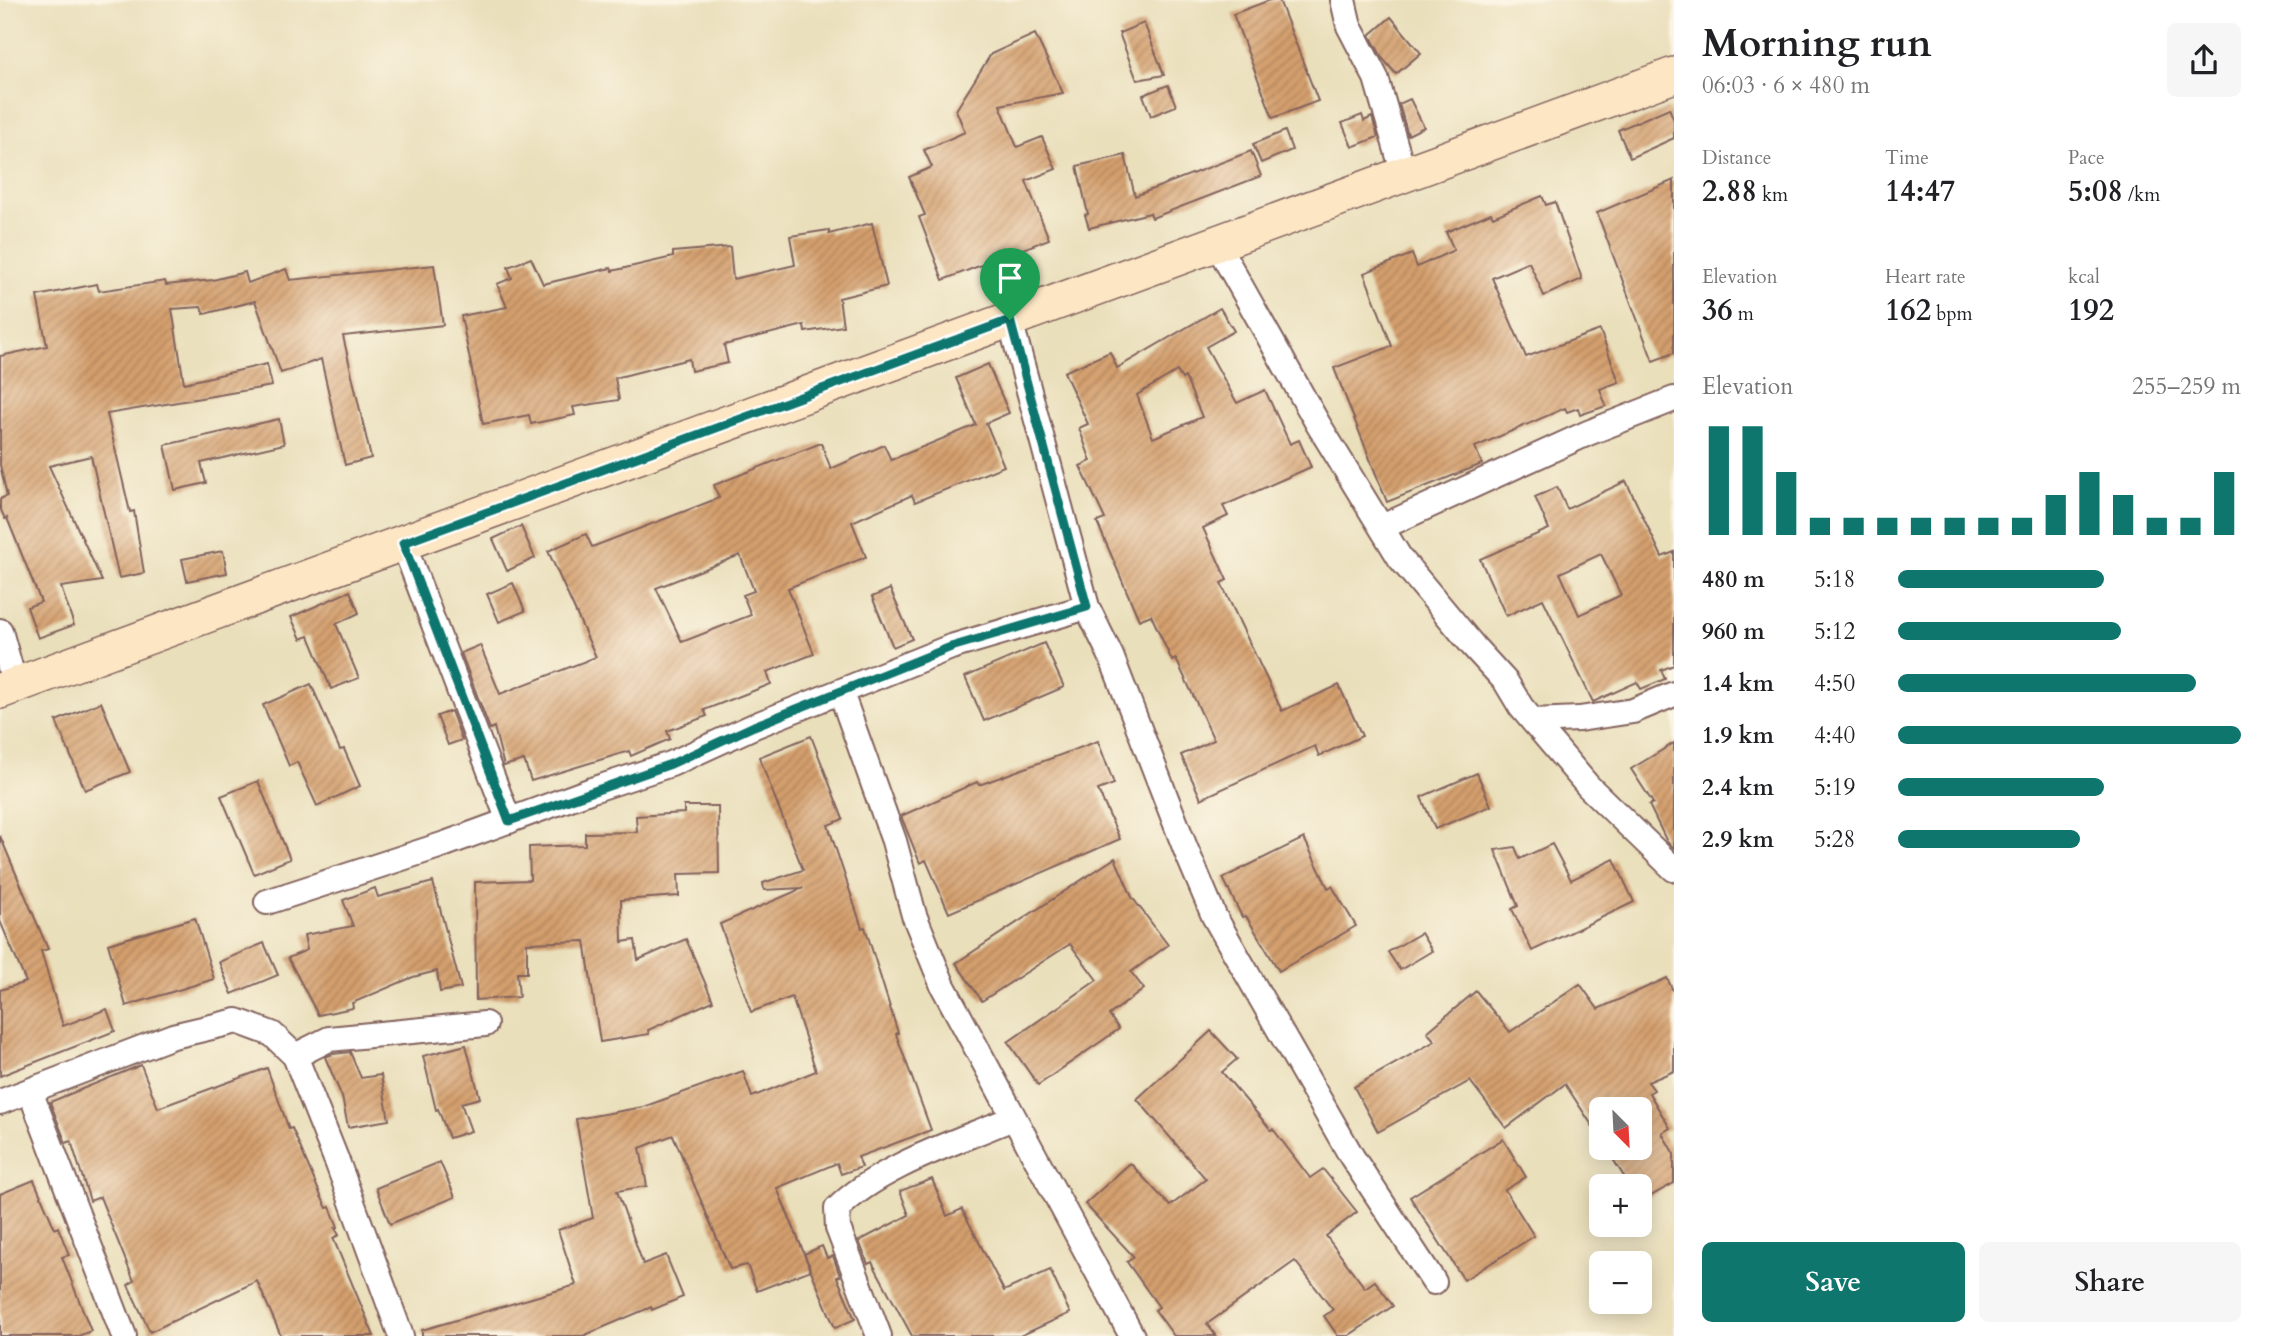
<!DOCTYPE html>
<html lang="en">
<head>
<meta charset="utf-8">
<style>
	body { margin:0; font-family:Cardo,serif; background:#f6f6f6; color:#202124; height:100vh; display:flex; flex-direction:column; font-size:26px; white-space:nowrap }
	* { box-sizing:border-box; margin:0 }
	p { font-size:23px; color:#757577 }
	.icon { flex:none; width:38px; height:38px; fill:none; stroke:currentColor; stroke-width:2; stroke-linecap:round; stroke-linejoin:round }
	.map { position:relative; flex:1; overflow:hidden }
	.side { display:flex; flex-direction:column; background:#fff; width:595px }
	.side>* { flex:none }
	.needle { width:46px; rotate:156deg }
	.buttons { position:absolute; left:1589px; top:1097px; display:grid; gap:14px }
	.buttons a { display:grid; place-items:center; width:63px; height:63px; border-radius:10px; background:#fff; box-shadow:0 4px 18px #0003; font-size:35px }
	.pin { position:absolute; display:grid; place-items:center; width:60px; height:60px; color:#fff; margin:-72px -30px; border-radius:50% 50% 50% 0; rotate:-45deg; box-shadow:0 0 7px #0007 }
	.pin .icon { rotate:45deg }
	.round { display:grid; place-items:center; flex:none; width:74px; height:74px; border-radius:10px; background:#f6f6f6 }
	.overview { display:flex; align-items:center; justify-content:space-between; height:119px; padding:0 28px }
	h1 { font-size:38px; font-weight:700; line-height:52px }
	.stats { display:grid; grid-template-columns:repeat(3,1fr); gap:10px; height:119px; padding:7px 28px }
	.stats div { display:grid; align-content:center }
	.stats b { font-size:30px; font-weight:700 }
	.stats small { font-size:19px; font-weight:400 }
	.stats p { font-size:19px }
	.chart { height:196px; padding:14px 28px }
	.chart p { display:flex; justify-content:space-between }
	.chart svg { width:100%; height:126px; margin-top:7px; stroke:#0f766e; stroke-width:6 }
	.action { display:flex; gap:14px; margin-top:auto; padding:14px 28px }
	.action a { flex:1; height:80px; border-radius:10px; background:#0f766e; color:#fff; font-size:28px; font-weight:700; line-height:80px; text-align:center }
	.action a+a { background:#f6f6f6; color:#202124 }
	ul { padding:0 28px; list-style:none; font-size:23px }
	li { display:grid; grid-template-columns:112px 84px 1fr; align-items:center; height:52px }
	li i { height:18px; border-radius:9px; background:#0f766e }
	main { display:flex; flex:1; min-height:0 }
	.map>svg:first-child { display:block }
	.building { fill:url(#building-hatch); fill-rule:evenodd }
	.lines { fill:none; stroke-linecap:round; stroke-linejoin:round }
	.minor-casing { stroke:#82625d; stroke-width:28 }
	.secondary-casing { stroke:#82625d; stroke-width:38 }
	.minor { stroke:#fff; stroke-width:24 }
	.secondary { stroke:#fce6c4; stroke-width:35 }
	.route-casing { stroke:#fff; stroke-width:14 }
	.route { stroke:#0f766e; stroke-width:9 }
</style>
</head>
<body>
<main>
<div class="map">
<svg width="1674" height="1336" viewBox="0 0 1674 1336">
	<defs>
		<pattern id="building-hatch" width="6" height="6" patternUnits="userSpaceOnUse" patternTransform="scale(1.75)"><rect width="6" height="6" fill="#d49f6d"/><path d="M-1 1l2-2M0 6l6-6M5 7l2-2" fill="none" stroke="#ae815a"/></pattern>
	</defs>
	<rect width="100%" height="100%" fill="#fcf5e5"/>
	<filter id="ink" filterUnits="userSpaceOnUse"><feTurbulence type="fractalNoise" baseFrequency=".0143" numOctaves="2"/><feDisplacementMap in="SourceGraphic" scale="14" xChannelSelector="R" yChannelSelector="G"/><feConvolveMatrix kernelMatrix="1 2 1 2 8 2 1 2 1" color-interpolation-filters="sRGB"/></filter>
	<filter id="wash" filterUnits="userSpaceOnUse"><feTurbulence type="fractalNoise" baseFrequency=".00686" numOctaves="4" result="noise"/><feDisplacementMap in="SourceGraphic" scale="28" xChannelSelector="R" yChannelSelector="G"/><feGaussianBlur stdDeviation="1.57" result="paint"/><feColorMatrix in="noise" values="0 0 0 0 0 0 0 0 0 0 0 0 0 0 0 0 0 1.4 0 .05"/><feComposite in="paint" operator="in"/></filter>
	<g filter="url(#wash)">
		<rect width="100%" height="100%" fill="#eadfbb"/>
		<g id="blocks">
			<g class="building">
				<polygon points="1270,0 1279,0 1318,101 1273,118 1233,14"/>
				<polygon points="1391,17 1421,53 1396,74 1383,59 1370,35"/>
				<polygon points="1144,23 1164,75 1137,80 1119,33"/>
				<polygon points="1035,34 1063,93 1000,105 1017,147 1042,137 1056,169 1026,181 1049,239 943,280 919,217 925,215 909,177 932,167 924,150 965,132 956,110 991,54"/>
				<polygon points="1168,85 1176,106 1151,116 1143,95"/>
				<polygon points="1410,99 1424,127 1408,135 1399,104"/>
				<polygon points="1669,108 1674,120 1674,138 1630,158 1618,130"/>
				<polygon points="1362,115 1364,121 1372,117 1378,137 1352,147 1342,123"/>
				<polygon points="1285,131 1292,150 1261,163 1253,144"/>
				<polygon points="1251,151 1261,176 1152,218 1150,213 1089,228 1085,215 1088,214 1077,166 1125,155 1135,196"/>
				<polygon points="1674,180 1674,353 1653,361 1597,213"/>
				<polygon points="1542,196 1546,205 1555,202 1582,279 1544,296 1529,262 1492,278 1526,357 1600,330 1619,382 1600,389 1606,406 1580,415 1578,408 1567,412 1565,408 1475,447 1482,464 1387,502 1334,368 1392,346 1364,273 1412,254 1417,267 1454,250 1446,232 1491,213 1493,217"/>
				<polygon points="872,223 887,286 839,298 843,326 805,332 804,325 724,345 728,363 691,371 689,359 615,378 619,400 573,407 575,415 531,424 529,415 483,424 461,316 507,307 497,284 512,278 508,267 531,258 543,284 611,268 612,271 673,257 673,252 730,247 733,279 795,265 790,236 829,230 829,234"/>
				<polygon points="434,265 443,325 343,336 371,458 345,465 321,359 281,373 255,301 204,314 201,307 172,309 184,383 267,364 272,386 107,414 130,512 134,511 144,573 119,578 91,456 49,466 102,581 61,587 74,625 38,638 27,607 41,602 7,518 5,519 0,508 0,499 7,496 0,465 0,356 47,346 37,296 97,284 99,291 165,281 166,285 213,280 245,272 248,283 286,269 290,280"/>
				<path d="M1220 308 1234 331 1206 347 1237 403 1265 390 1290 444 1299 440 1311 467 1223 506 1228 516 1203 528 1227 580 1221 583 1282 711 1339 685 1362 736 1319 756 1315 746 1201 799 1181 755 1214 740 1176 659 1172 661 1151 615 1139 620 1097 522 1105 519 1080 466 1091 461 1079 428 1088 424 1064 372 1110 352 1117 368ZM1177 371 1182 379 1185 377 1202 417 1153 438 1137 395Z"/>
				<path d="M988 364 1009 413 986 423 1004 466 915 502 912 495 852 522 866 557 788 588 814 654 767 672 771 684 704 710 707 716 667 731 670 739 631 756 629 751 531 781 524 760 504 766 494 727 490 729 461 653 480 645 500 694 596 657 548 551 586 534 592 547 719 498 714 485 821 443 831 469 884 445 891 460 976 425 956 378ZM740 555 754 591 743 595 751 615 682 642 656 588Z"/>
				<polygon points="279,419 284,444 201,463 206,483 175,490 165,445"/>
				<path d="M1626 481 1662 557 1674 552V665L1661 670 1665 679 1641 689 1637 682 1593 702 1543 599 1506 616 1480 559 1549 529 1535 497 1557 487 1567 509ZM1601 554 1621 595 1579 615 1560 573Z"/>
				<polygon points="521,526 535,558 507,571 493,539"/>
				<polygon points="223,551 227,573 187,581 182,559"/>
				<polygon points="513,583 525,611 499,622 487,594"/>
				<polygon points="890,589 912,639 893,647 872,597"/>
				<polygon points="350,591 359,613 336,624 359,678 331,689 309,636 301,639 291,617"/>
				<polygon points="1044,643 1064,687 984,721 965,677"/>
				<polygon points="311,684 340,750 344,749 360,786 317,806 297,762 289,766 263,705"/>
				<polygon points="101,702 130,772 85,790 56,721"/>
				<polygon points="451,711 462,740 448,745 437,716"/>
				<polygon points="811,736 843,819 828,825 862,928 865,927 898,1033 896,1034 931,1130 858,1157 862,1167 841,1174 837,1163 777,1188 811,1270 757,1291 747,1265 730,1269 673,1135 640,1148 647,1186 617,1191 643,1264 666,1255 683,1297 652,1310 651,1307 583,1336 422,1336 422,1330 576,1285 558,1230 593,1218 576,1119 643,1107 743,1071 752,1097 816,1071 792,997 751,1012 720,924 803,888 764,890 763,883 803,870 759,757"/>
				<polygon points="1098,741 1114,784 1098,790 1120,839 949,913 926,860 920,863 901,816 977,782 979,785"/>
				<polygon points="1674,743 1674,848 1667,842 1649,805 1653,803 1631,769"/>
				<polygon points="1477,773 1491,806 1435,829 1421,797"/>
				<polygon points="258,781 290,859 254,874 221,796"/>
				<polygon points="684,806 718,806 719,873 678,874 679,896 621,900 622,942 635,940 638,960 686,939 713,1001 648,1030 649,1034 600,1042 585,941 527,943 527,973 517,973 519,997 476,1000 475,882 530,880 529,847 585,845 585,833 637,832 636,816 684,813"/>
				<polygon points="0,836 48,949 41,951 63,1026 107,1009 115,1031 0,1076 0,990 26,982 0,921"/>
				<polygon points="1304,838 1328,888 1332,886 1356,926 1279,971 1246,916 1242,917 1223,878"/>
				<polygon points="1552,844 1571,880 1614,859 1634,902 1532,951 1512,909 1518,906 1495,850 1515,847 1520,859"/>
				<polygon points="1115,858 1132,897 1168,945 1131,972 1144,989 1109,1015 1119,1029 1038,1085 1008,1042 1097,980 1070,944 982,1001 956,963"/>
				<polygon points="433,882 461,988 440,992 437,971 413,977 352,1003 353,1008 318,1015 288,958 307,950 304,935 353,926 343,900 375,888 378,897"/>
				<polygon points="195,918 214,979 126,1006 108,944"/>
				<polygon points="1421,933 1432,951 1400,970 1388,952"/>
				<polygon points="264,943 278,975 232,994 219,962"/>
				<polygon points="1667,978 1674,993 1674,1071 1648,1082 1654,1090 1649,1093 1670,1128 1662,1133 1674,1154 1674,1183 1640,1202 1640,1186 1630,1186 1606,1148 1640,1148 1640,1110 1601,1110 1601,1139 1565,1084 1506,1128 1470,1081 1378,1132 1354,1087 1435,1041 1427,1032 1476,991 1510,1032 1580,984 1598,1009"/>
				<polygon points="1211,1031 1237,1059 1222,1072 1271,1130 1273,1129 1310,1178 1323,1169 1357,1212 1326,1236 1365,1288 1375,1281 1393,1306 1348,1336 1338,1336 1324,1316 1333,1310 1295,1261 1207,1324 1216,1336 1174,1336 1155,1310 1159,1307 1127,1262 1134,1257 1085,1204 1130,1163 1170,1206 1206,1179 1137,1099"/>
				<polygon points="466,1045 480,1098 461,1103 471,1131 449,1138 438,1109 436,1110 423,1056"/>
				<polygon points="350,1052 361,1078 381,1075 389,1120 348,1127 342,1097 325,1057 333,1054"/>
				<polygon points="141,1065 158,1108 267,1068 289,1129 292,1128 321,1196 327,1208 330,1207 338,1227 335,1228 339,1235 333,1238 374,1336 281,1336 257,1281 150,1332 128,1285 134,1281 100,1197 90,1201 71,1141 66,1143 50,1102"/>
				<polygon points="1503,1139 1526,1177 1505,1190 1534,1236 1464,1280 1410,1197"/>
				<polygon points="440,1162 455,1197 390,1224 376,1188"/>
				<polygon points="932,1179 947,1216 962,1209 1004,1291 1050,1270 1070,1313 1020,1336 912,1336 872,1262 868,1264 859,1241 909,1215 900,1191"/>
				<polygon points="34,1180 55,1229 58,1227 69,1255 62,1257 91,1331 78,1336 0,1336 0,1194"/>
				<polygon points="822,1246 827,1258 833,1256 840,1276 837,1277 855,1319 835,1328 804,1254"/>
			</g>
		</g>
	</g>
	<g filter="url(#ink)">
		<use href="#blocks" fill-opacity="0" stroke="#82625d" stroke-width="2"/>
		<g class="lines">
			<g class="minor-casing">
				<g id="minor">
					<polyline points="1343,0 1349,26 1376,78 1404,175"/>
					<polyline points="1217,244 1318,424 1400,558 1474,647 1506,682 1521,707 1588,786 1674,869"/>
					<polyline points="1010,320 1087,607 1111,656 1186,850 1214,916 1352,1157 1434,1282"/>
					<polyline points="1382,527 1588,433 1674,399"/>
					<polyline points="403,543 509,821"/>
					<polyline points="0,631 15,685"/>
					<polyline points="841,693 894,841 914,915 943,986 1132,1336"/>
					<polyline points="1533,721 1579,719 1633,711 1674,694"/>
					<polyline points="267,902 445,844 592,790 671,764 754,726 951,647 1087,607"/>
					<polyline points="295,1056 329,1039 485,1024"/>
					<polyline points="30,1091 124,1336"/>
					<polyline points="0,1102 173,1036 237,1021 272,1034 295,1056 338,1164 401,1336"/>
					<path d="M879 1336 838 1228 837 1209C879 1166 957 1142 1013 1118"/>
				</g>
			</g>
			<g class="secondary-casing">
				<polyline id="secondary" points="0,691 1674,75"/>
			</g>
			<use href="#minor" class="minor"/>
			<use href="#secondary" class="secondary"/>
		</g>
	</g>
	<g class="lines" filter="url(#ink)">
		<g class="route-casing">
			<polygon id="route" points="1010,320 1087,607 951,647 754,726 671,764 509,821 403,543"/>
		</g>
		<use href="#route" class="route"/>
	</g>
</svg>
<div class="buttons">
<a><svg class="needle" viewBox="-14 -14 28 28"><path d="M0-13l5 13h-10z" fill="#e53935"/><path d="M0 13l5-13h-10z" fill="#757577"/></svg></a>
<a>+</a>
<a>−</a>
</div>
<div class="pin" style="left:1010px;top:320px;background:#1e9e55"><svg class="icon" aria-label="arrive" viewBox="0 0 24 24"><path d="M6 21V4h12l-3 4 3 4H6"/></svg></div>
</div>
<section class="side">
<div class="overview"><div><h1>Morning run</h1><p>06:03 · 6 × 480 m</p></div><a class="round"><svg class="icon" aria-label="share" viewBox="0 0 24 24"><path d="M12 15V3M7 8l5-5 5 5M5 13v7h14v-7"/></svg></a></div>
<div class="stats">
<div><p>Distance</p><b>2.88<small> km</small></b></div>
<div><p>Time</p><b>14:47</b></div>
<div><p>Pace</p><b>5:08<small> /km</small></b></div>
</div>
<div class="stats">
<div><p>Elevation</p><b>36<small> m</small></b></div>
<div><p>Heart rate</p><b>162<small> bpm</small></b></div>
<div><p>kcal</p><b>192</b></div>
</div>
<div class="chart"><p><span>Elevation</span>255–259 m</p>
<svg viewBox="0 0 160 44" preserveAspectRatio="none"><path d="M5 44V6M15 44V6M25 44V22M35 44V38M45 44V38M55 44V38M65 44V38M75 44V38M85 44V38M95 44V38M105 44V30M115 44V22M125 44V30M135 44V38M145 44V38M155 44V22"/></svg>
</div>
<ul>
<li><b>480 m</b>5:18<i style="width:60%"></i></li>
<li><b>960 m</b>5:12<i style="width:65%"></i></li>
<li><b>1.4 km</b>4:50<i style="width:87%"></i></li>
<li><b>1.9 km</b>4:40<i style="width:100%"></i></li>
<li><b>2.4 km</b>5:19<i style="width:60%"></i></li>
<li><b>2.9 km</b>5:28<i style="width:53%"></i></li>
</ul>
<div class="action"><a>Save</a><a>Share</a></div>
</section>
</main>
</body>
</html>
